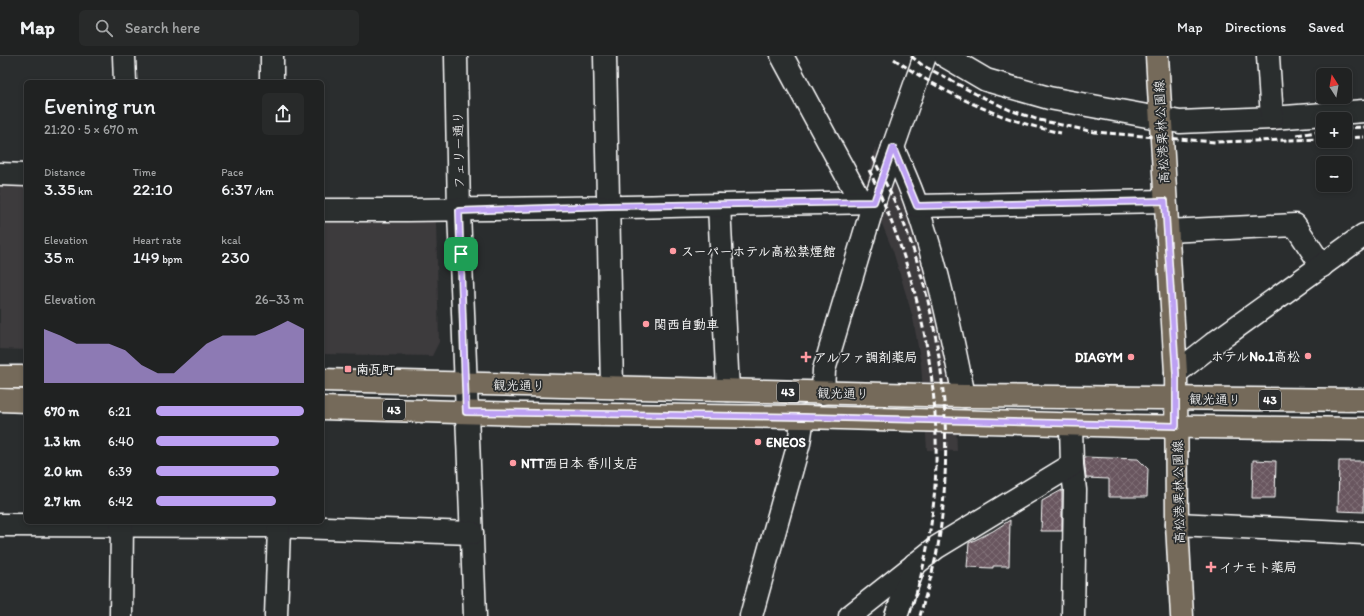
<!DOCTYPE html>
<html lang="en">
<head>
<meta charset="utf-8">
<style>
	body { margin:0; font-family:Itim,"Klee One",sans-serif; background:#282a2a; color:#f1f3f6; height:100vh; display:flex; flex-direction:column; font-size:15px; white-space:nowrap }
	* { box-sizing:border-box; margin:0 }
	p { font-size:13px; color:#a2a4a5 }
	.icon { flex:none; width:22px; height:22px; fill:none; stroke:currentColor; stroke-width:2; stroke-linecap:round; stroke-linejoin:round }
	.map { position:relative; flex:1; overflow:hidden }
	.panel { position:absolute; left:24px; top:24px; width:300px; height:444px; display:flex; flex-direction:column; background:#202222; border-radius:6px; box-shadow:0 2px 6px #0003,0 0 0 1px #3d3f40 }
	.panel>* { flex:none }
	.needle { width:26px; rotate:349deg }
	.fabs { position:absolute; left:1316px; top:12px; display:grid; gap:8px }
	.fabs a { display:grid; place-items:center; width:36px; height:36px; border-radius:6px; background:#202222; box-shadow:0 2px 6px #0003,0 0 0 1px #3d3f40; font-size:20px }
	.pin { position:absolute; display:grid; place-items:center; width:34px; height:34px; color:#fff; margin:-17px; border-radius:8px; box-shadow:0 2px 6px #0006 }
	.round { display:grid; place-items:center; flex:none; width:42px; height:42px; border-radius:6px; background:#282a2a }
	.headline { display:flex; align-items:center; justify-content:space-between; height:68px; padding:0 20px }
	h1 { font-size:22px; font-weight:600; line-height:30px }
	.metrics { display:grid; grid-template-columns:repeat(3,1fr); gap:6px; height:68px; padding:4px 20px }
	.metrics div { display:grid; align-content:center }
	.metrics b { font-size:17px; font-weight:600 }
	.metrics small { font-size:11px; font-weight:400 }
	.metrics p { font-size:11px }
	.chart { height:112px; padding:8px 20px }
	.chart p { display:flex; justify-content:space-between }
	.chart svg { width:100%; height:72px; margin-top:4px; fill:#bca0f2; opacity:.7 }
	ul { padding:0 20px; list-style:none; font-size:13px }
	li { display:grid; grid-template-columns:64px 48px 1fr; align-items:center; height:30px }
	li i { height:10px; border-radius:5px; background:#bca0f2 }
	header { display:flex; align-items:center; gap:24px; box-sizing:border-box; height:56px; padding:0 20px; background:#202222; border-bottom:1px solid #3d3f40 }
	header strong { font-size:19px }
	nav { display:flex; gap:22px; margin-inline-start:auto; font-size:14px }
	.search { width:280px; height:36px; background:#282a2a; display:flex; align-items:center; gap:10px; box-sizing:border-box; padding:0 14px; border-radius:6px; color:#a2a4a5; font-size:15px }
	.map>svg:first-child { display:block }
	.built { fill:#3d3a3d }
	.building { fill:url(#building-cross-hatch); stroke:#fff }
	.lines { fill:none; stroke-linecap:round; stroke-linejoin:round }
	.minor-casing { stroke:#fff; stroke-width:25 }
	.major-casing { stroke:#fff; stroke-width:25 }
	.minor { stroke:#2a2d2e; stroke-width:22 }
	.major { stroke:#746a5a; stroke-width:22 }
	.rail { stroke:#fff; stroke-width:3; stroke-dasharray:6 3; stroke-linecap:butt }
	.route-casing { stroke:#fff; stroke-width:8 }
	.route { stroke:#bca0f2; stroke-width:5 }
	.poi-dot { fill:#ff9aa2; stroke:#2a2d2e; stroke-width:1.5 }
	.labels { text-anchor:middle; stroke-width:3.5; stroke-linejoin:round; paint-order:stroke }
	.shield { fill:#2a2d2e; stroke:#bfc0c0; stroke-width:1 }
	.shield-label { font-size:12px; font-weight:bold; fill:#fff }
	.street-label { font-size:13px; fill:#fff; stroke:#2a2d2e }
	.poi-label { font-size:13px; font-weight:bold; fill:#fff; stroke:#2a2d2e; text-anchor:start }
</style>
</head>
<body>
<header>
<strong>Map</strong>
<div class="search"><svg class="icon" aria-label="search" viewBox="0 0 24 24"><circle cx="10" cy="10" r="6"/><path d="M15 15l6 6"/></svg>Search here</div>
<nav><a>Map</a><a>Directions</a><a>Saved</a></nav>
</header>
<div class="map">
<svg width="1364" height="560" viewBox="0 0 1364 560">
	<defs>
		<pattern id="building-cross-hatch" width="8" height="8" patternUnits="userSpaceOnUse"><rect width="8" height="8" fill="#69575f"/><path d="M0 0l8 8M0 8l8-8" fill="none" stroke="#807077"/></pattern>
	</defs>
	<rect width="100%" height="100%" fill="#2a2d2e"/>
	<filter id="ink" filterUnits="userSpaceOnUse"><feTurbulence type="fractalNoise" baseFrequency=".025" numOctaves="2"/><feDisplacementMap in="SourceGraphic" scale="8" xChannelSelector="R" yChannelSelector="G"/><feConvolveMatrix kernelMatrix="1 2 1 2 8 2 1 2 1" color-interpolation-filters="sRGB"/></filter>
	<g filter="url(#ink)">
		<g class="built">
			<polygon points="875,91 906,152 931,223 955,340 957,395 927,394 921,308 913,262 893,195 866,129"/>
			<polygon points="0,125 26,126 26,294 0,293"/>
			<polygon points="322,165 436,166 439,286 432,300 322,298"/>
		</g>
		<g class="building">
			<polygon points="1084,401 1138,403 1148,413 1147,441 1109,441 1109,423 1086,422"/>
			<polygon points="1253,404 1276,405 1275,442 1252,442"/>
			<polygon points="1339,405 1364,405 1364,456 1338,455"/>
			<polygon points="1062,434 1062,475 1041,475 1042,445"/>
			<polygon points="1010,464 1009,510 993,510 993,512 967,511 969,487 993,475"/>
		</g>
		<g class="lines">
			<g class="minor-casing">
				<g id="minor">
					<polyline points="124,0 125,26"/>
					<polyline points="272,0 272,26"/>
					<polyline points="456,0 459,155 475,560"/>
					<polyline points="605,0 612,331"/>
					<polyline points="782,0 861,146"/>
					<polyline points="945,0 986,24 1049,42 1180,66 1272,62 1364,55"/>
					<polyline points="1268,0 1272,62"/>
					<path d="M893 92C901 111 911 131 917 151 938 212 951 276 964 340"/>
					<polyline points="0,118 26,119"/>
					<polyline points="719,149 728,334"/>
					<polyline points="917,150 1165,145"/>
					<path d="M322 154C506 155 690 149 874 146"/>
					<polyline points="1167,175 1295,169 1322,210"/>
					<polyline points="1176,317 1213,288 1364,179"/>
					<polyline points="823,337 824,314 874,146 925,0"/>
					<polyline points="1072,409 1075,434 1073,560"/>
					<polyline points="1177,468 1364,477"/>
					<polyline points="0,469 268,470 472,477"/>
					<polyline points="121,560 122,466"/>
					<polyline points="276,560 279,471"/>
					<polyline points="751,560 799,387 803,361"/>
					<polyline points="850,560 937,491 1072,409 1071,369"/>
					<polyline points="896,560 915,508"/>
				</g>
			</g>
			<g class="major-casing">
				<g id="major">
					<polyline points="1157,0 1176,317 1177,468 1182,560"/>
					<polyline points="0,321 26,321"/>
					<polyline points="322,324 964,340 1364,344"/>
					<polyline points="0,344 26,345"/>
					<polyline points="322,352 523,358 803,361 1130,370 1364,373"/>
				</g>
			</g>
			<use href="#minor" class="minor"/>
			<use href="#major" class="major"/>
			<g class="rail">
				<polyline points="911,0 922,9 976,38 1010,54 1039,64 1094,76 1215,86 1323,83"/>
				<path d="M894 3C945 38 1000 64 1061 77"/>
				<polyline points="1345,72 1364,71"/>
				<polyline points="1297,79 1323,75"/>
				<polyline points="1345,82 1364,81"/>
				<path d="M873 101C881 119 891 137 899 155 942 261 956 376 938 490 934 513 926 537 920 560"/>
				<path d="M869 114C935 252 960 412 909 560"/>
			</g>
		</g>
	</g>
	<g class="lines" filter="url(#ink)">
		<g class="route-casing">
			<polygon id="route" points="893,92 917,150 1165,145 1176,317 1176,370 803,361 466,356 459,155 608,150 874,146"/>
		</g>
		<use href="#route" class="route"/>
	</g>
	<g class="poi-dot">
		<circle cx="673" cy="195" r="4"/>
		<circle cx="646" cy="268" r="4"/>
		<circle cx="1308" cy="300" r="4"/>
		<path d="M804 295h4v4h4v4h-4v4h-4v-4h-4v-4h4z"/>
		<circle cx="1131" cy="301" r="4"/>
		<rect x="344" y="309" width="8" height="8" rx="2"/>
		<circle cx="758" cy="386" r="4"/>
		<circle cx="513" cy="407" r="4"/>
		<path d="M1209 505h4v4h4v4h-4v4h-4v-4h-4v-4h4z"/>
	</g>
	<g class="labels">
		<g class="shield">
			<rect x="777" y="326" width="22" height="20" rx="3"/>
			<rect x="1259" y="334" width="22" height="20" rx="3"/>
			<rect x="383" y="344" width="22" height="20" rx="3"/>
		</g>
		<g class="shield-label">
			<text x="788" y="340">43</text>
			<text x="1270" y="348">43</text>
			<text x="394" y="358">43</text>
		</g>
		<g class="street-label">
			<text transform="translate(1161 76) rotate(-93)" y="5">高松港栗林公園線</text>
			<text transform="translate(458 94) rotate(-91)" y="5">フェリー通り</text>
			<text transform="translate(519 329) rotate(1)" y="5">観光通り</text>
			<text transform="translate(843 337) rotate(1)" y="5">観光通り</text>
			<text transform="translate(1215 343) rotate(1)" y="5">観光通り</text>
			<text transform="translate(1178 436) rotate(-91)" y="5">高松港栗林公園線</text>
		</g>
		<g class="poi-label">
			<text x="681" y="200">スーパーホテル高松禁煙館</text>
			<text x="654" y="273">関西自動車</text>
			<text x="1300" y="305" text-anchor="end">ホテルNo.1高松</text>
			<text x="814" y="306">アルファ調剤薬局</text>
			<text x="1123" y="306" text-anchor="end">DIAGYM</text>
			<text x="356" y="318">南瓦町</text>
			<text x="766" y="391">ENEOS</text>
			<text x="521" y="412">NTT西日本 香川支店</text>
			<text x="1219" y="516">イナモト薬局</text>
		</g>
	</g>
</svg>
<div class="fabs">
<a><svg class="needle" viewBox="-14 -14 28 28"><path d="M0-13l5 13h-10z" fill="#e53935"/><path d="M0 13l5-13h-10z" fill="#a2a4a5"/></svg></a>
<a>+</a>
<a>−</a>
</div>
<div class="pin" style="left:461px;top:198px;background:#1e9e55"><svg class="icon" aria-label="arrive" viewBox="0 0 24 24"><path d="M6 21V4h12l-3 4 3 4H6"/></svg></div>
<section class="panel">
<div class="headline"><div><h1>Evening run</h1><p>21:20 · 5 × 670 m</p></div><a class="round"><svg class="icon" aria-label="share" viewBox="0 0 24 24"><path d="M12 15V3M7 8l5-5 5 5M5 13v7h14v-7"/></svg></a></div>
<div class="metrics">
<div><p>Distance</p><b>3.35<small> km</small></b></div>
<div><p>Time</p><b>22:10</b></div>
<div><p>Pace</p><b>6:37<small> /km</small></b></div>
</div>
<div class="metrics">
<div><p>Elevation</p><b>35<small> m</small></b></div>
<div><p>Heart rate</p><b>149<small> bpm</small></b></div>
<div><p>kcal</p><b>230</b></div>
</div>
<div class="chart"><p><span>Elevation</span>26–33 m</p>
<svg viewBox="0 0 160 44" preserveAspectRatio="none"><path d="M0 44V11L10 15L20 20L30 20L40 20L50 24L60 33L70 38L80 38L90 29L100 20L110 15L120 15L130 15L140 11L150 6L160 11V44z"/></svg>
</div>
<ul>
<li><b>670 m</b>6:21<i style="width:100%"></i></li>
<li><b>1.3 km</b>6:40<i style="width:83%"></i></li>
<li><b>2.0 km</b>6:39<i style="width:83%"></i></li>
<li><b>2.7 km</b>6:42<i style="width:81%"></i></li>
</ul>
</section>
</div>
</body>
</html>
